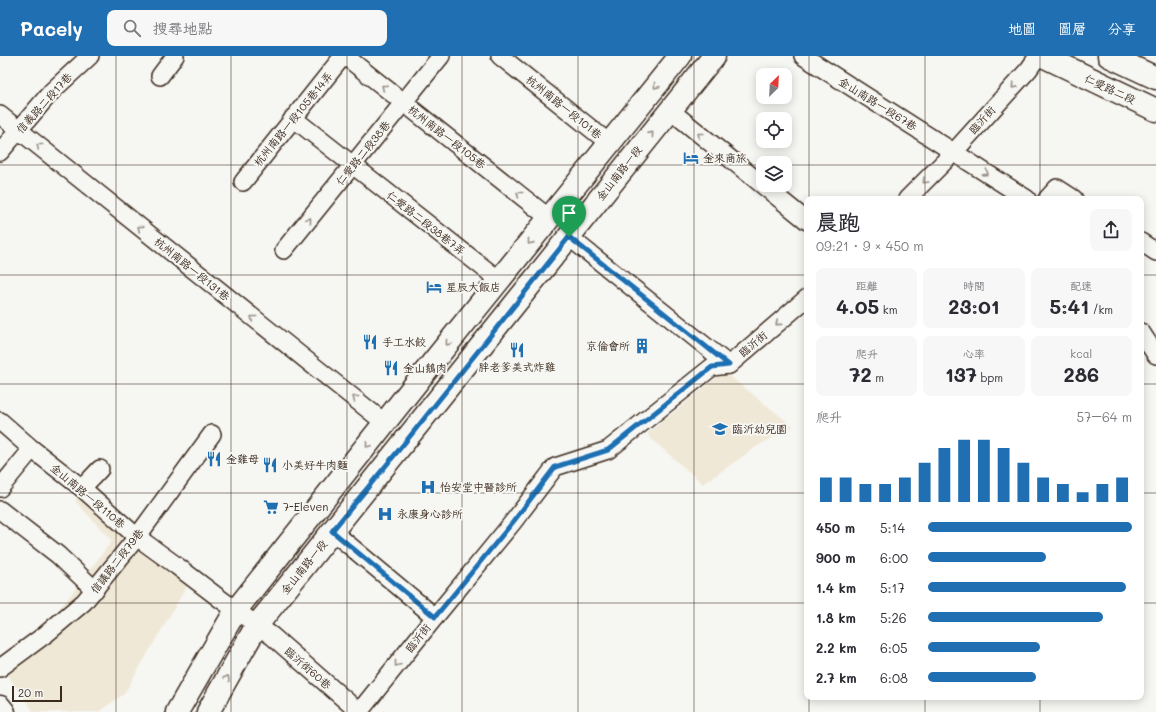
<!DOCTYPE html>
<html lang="zh-TW">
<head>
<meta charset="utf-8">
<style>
	body { margin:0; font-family:Mali,"LXGW WenKai TC",sans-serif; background:#f7f7f7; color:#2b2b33; height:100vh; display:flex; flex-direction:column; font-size:15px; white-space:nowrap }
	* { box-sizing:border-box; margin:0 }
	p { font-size:13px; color:#7c7c81 }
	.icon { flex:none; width:22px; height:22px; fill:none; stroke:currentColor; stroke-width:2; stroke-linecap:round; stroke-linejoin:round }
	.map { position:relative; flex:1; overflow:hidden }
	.details { position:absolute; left:804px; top:140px; width:340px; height:504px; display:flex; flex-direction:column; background:#fff; border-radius:8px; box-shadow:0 2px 10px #0003 }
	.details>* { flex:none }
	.needle { width:26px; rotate:24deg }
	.controls { position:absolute; left:756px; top:12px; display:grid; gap:8px }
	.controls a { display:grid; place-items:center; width:36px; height:36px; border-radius:8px; background:#fff; box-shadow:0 2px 10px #0003; font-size:20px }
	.scale { position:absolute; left:12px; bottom:10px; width:50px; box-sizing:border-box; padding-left:4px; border:2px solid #3b2a1e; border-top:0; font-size:11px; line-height:14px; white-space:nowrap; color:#3b2a1e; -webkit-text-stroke:3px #f6f6f2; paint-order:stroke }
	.pin { position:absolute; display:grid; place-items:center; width:34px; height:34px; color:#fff; margin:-41px -17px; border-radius:50% 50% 50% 0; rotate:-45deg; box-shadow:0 0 4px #0007 }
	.pin .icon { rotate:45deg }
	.round { display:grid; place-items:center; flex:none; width:42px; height:42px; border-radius:8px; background:#f7f7f7 }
	.summary { display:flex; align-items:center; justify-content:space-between; height:68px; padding:0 12px }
	h1 { font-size:22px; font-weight:800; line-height:30px }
	.metrics { display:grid; grid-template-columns:repeat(3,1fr); gap:6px; height:68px; padding:4px 12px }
	.metrics div { display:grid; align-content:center; border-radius:8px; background:#f7f7f7; text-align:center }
	.metrics b { font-size:20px; font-weight:800 }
	.metrics small { font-size:11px; font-weight:400 }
	.metrics p { font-size:11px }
	.chart { height:112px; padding:8px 12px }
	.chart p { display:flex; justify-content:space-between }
	.chart svg { width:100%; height:72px; margin-top:4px; stroke:#1f6fb2; stroke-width:6 }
	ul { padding:0 12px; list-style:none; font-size:13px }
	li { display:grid; grid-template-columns:64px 48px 1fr; align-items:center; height:30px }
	li i { height:10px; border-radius:5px; background:#1f6fb2 }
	header { display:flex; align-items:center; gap:24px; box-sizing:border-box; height:56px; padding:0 20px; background:#1f6fb2; color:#fff }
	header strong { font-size:19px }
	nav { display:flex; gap:22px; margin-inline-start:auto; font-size:14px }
	.search { width:280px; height:36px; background:#f7f7f7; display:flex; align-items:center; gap:10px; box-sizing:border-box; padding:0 14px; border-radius:8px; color:#7c7c81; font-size:15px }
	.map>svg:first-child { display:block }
	.built { fill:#f0e8d7 }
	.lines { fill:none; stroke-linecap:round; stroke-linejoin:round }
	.minor-casing { stroke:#3b2a1e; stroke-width:20 }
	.major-casing { stroke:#3b2a1e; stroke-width:25 }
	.minor { stroke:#f6f6f2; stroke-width:17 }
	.major { stroke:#f6f6f2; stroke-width:22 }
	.oneway { stroke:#989088 }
	.route-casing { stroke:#fff; stroke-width:8 }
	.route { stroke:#1f6fb2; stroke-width:5 }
	.grid { fill:none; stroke:#3b2a1e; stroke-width:1; stroke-opacity:0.55 }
	.labels { text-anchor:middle; stroke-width:4; stroke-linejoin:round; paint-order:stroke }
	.street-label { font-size:11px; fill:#3b2a1e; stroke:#f6f6f2 }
	.poi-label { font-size:11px; fill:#3b2a1e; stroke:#f6f6f2; text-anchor:start }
</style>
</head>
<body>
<header>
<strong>Pacely</strong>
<div class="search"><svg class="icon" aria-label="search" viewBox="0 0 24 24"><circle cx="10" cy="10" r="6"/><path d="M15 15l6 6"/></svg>搜尋地點</div>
<nav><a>地圖</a><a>圖層</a><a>分享</a></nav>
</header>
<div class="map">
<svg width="1156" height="656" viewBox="0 0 1156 656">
	<rect width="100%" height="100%" fill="#f6f6f2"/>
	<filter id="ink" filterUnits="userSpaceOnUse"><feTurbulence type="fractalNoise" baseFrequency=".025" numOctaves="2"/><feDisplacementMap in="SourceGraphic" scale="8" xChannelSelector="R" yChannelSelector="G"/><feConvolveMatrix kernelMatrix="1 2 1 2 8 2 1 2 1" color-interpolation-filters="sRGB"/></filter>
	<g filter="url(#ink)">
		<g class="built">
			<polygon points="721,318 727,318 793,370 756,391 703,428 648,380 649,376"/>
			<polygon points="91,431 194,518 124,638 98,656 34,656 8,620 112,485 75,445"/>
		</g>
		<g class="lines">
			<g class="minor-casing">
				<g id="minor">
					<polyline points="345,0 549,162"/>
					<polyline points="500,0 609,87"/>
					<polyline points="803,0 1027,143"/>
					<polyline points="160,20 175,0"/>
					<polyline points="670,54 807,165"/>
					<polyline points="0,59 385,367"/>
					<polyline points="293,62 499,224"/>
					<polyline points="0,96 52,35 90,0"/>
					<polyline points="243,126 343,0"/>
					<polyline points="907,143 954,96 1029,13 1038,0"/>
					<polyline points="1047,143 1057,132 1074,143"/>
					<polyline points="569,181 729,309"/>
					<polyline points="1141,186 1156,196"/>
					<polyline points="284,194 441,0"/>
					<polyline points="1141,276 1156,299"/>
					<polyline points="0,365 32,393 82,432 137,481 177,510 219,542 272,580 359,656"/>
					<polyline points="0,432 32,393"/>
					<polyline points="82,432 100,413"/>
					<polyline points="0,454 58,499 95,534"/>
					<polyline points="332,475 435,561"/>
					<polyline points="0,612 46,578 84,546 137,481 212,378"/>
					<polyline points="359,656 435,561 513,466 555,411 608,394 712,311 729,309 807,242"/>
				</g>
			</g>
			<g class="major-casing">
				<g id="major">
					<polyline points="1043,0 1156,54"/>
					<polyline points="1109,0 1156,22"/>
					<polyline points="0,651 4,656"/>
					<polyline points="177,656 236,554 429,311 680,0"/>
					<polyline points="208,656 257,569 714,0"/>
				</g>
			</g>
			<use href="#minor" class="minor"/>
			<use href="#major" class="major"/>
		</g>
		<defs><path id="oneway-chevron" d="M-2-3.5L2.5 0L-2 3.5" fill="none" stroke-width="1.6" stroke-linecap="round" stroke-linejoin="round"/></defs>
		<g class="oneway">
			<use href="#oneway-chevron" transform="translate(656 30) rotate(129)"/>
			<use href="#oneway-chevron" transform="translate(1014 30) rotate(132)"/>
			<use href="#oneway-chevron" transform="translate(384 31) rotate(-141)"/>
			<use href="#oneway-chevron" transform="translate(651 78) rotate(-51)"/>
			<use href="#oneway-chevron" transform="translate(700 79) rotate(-141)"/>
			<use href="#oneway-chevron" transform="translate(39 90) rotate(-141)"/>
			<use href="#oneway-chevron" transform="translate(986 117) rotate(33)"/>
			<use href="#oneway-chevron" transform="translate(925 125) rotate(135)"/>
			<use href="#oneway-chevron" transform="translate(519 138) rotate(-142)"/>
			<use href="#oneway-chevron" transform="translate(309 164) rotate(-51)"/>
			<use href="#oneway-chevron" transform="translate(140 172) rotate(-141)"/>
			<use href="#oneway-chevron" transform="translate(530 186) rotate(129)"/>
			<use href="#oneway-chevron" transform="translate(253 262) rotate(-141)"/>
			<use href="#oneway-chevron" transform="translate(778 267) rotate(140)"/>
			<use href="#oneway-chevron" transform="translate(448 287) rotate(129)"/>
			<use href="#oneway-chevron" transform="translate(355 342) rotate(-142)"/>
			<use href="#oneway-chevron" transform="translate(368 389) rotate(128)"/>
			<use href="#oneway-chevron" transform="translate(397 608) rotate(128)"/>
			<use href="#oneway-chevron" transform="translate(227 622) rotate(-60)"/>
		</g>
	</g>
	<g class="lines" filter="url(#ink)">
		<g class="route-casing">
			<polygon id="route" points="569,181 729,309 712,311 608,394 555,411 513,466 435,561 332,475 407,384"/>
		</g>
		<use href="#route" class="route"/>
	</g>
	<path class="grid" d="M116 0V656M231 0V656M347 0V656M462 0V656M578 0V656M694 0V656M809 0V143M925 0V143M1040 0V143M0 109H763M785 109H1156M0 219H807M1141 219H1156M0 328H807M1141 328H1156M0 437H807M1141 437H1156M0 547H807M1141 547H1156M809 641V656M925 641V656M1040 641V656"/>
	<defs>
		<g id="hotel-bare" transform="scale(1.2)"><path d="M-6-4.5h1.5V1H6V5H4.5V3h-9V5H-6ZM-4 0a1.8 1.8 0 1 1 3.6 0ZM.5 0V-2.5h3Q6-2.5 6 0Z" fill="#1f6fb2" stroke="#f6f6f2" stroke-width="2.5" paint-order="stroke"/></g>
		<g id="restaurant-bare" transform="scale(1.2)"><path d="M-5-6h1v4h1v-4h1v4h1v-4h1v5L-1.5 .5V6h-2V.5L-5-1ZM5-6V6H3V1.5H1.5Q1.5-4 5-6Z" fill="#1f6fb2" stroke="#f6f6f2" stroke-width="2.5" paint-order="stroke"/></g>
		<g id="building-bare" transform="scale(1.2)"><path d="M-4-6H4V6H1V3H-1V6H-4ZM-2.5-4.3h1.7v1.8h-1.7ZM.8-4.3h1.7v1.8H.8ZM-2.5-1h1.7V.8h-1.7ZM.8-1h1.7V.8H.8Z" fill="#1f6fb2" stroke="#f6f6f2" stroke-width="2.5" paint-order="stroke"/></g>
		<g id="school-bare" transform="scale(1.2)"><path d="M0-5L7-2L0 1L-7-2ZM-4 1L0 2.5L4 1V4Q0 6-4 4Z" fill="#1f6fb2" stroke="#f6f6f2" stroke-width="2.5" paint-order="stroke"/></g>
		<g id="hospital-bare" transform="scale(1.2)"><path d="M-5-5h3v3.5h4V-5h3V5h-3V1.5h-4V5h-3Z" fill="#1f6fb2" stroke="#f6f6f2" stroke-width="2.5" paint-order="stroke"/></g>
		<g id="supermarket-bare" transform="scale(1.2)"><path d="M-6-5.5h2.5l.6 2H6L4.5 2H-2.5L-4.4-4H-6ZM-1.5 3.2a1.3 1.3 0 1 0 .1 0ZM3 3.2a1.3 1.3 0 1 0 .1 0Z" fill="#1f6fb2" stroke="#f6f6f2" stroke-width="2.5" paint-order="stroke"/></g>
	</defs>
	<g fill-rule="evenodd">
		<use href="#hotel-bare" x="691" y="102"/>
		<use href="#hotel-bare" x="434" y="231"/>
		<use href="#restaurant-bare" x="370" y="286"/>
		<use href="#building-bare" x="642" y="290"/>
		<use href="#restaurant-bare" x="517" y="294"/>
		<use href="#restaurant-bare" x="391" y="312"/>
		<use href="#school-bare" x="720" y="373"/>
		<use href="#restaurant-bare" x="214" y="403"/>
		<use href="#restaurant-bare" x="270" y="409"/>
		<use href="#hospital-bare" x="428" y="431"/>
		<use href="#supermarket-bare" x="271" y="451"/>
		<use href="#hospital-bare" x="385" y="458"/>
	</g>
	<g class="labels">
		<g class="street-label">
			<text transform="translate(1110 33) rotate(25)" y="4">仁愛路二段</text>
			<text transform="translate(44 47) rotate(-48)" y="4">信義路二段17巷</text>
			<text transform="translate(878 48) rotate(32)" y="4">金山南路一段67巷</text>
			<text transform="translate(564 51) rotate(39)" y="4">杭州南路一段101巷</text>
			<text transform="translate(293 63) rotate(-51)" y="4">杭州南路一段105巷14弄</text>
			<text transform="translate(982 64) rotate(-48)" y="4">臨沂街</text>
			<text transform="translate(447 81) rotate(38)" y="4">杭州南路一段105巷</text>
			<text transform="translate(363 97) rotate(-51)" y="4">仁愛路二段38巷</text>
			<text transform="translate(619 117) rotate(-52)" y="4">金山南路一段</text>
			<text transform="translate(426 167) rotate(38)" y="4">仁愛路二段38巷7弄</text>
			<text transform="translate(192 213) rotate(39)" y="4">杭州南路一段131巷</text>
			<text transform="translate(753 288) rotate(-40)" y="4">臨沂街</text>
			<text transform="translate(88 440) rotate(40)" y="4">金山南路一段110巷</text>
			<text transform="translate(117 505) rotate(-52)" y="4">信議路二段79巷</text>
			<text transform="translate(304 511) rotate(-51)" y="4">金山南路一段</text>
			<text transform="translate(418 582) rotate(-52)" y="4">臨沂街</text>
			<text transform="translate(308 612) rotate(41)" y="4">臨沂街60巷</text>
		</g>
		<g class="poi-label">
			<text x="703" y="106">金來商旅</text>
			<text x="446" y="235">星辰大飯店</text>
			<text x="382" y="290">手工水餃</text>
			<text x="630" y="294" text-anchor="end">京倫會所</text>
			<text x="517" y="315" text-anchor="middle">胖老爹美式炸雞</text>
			<text x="403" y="316">金山鵝肉</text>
			<text x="732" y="377">臨沂幼兒園</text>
			<text x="226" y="407">金雞母</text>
			<text x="282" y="413">小美好牛肉麵</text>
			<text x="440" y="435">怡安堂中醫診所</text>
			<text x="283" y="455">7-Eleven</text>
			<text x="397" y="462">永康身心診所</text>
		</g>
	</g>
</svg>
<div class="controls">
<a><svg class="needle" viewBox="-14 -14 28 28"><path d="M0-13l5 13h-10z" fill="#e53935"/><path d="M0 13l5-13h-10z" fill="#7c7c81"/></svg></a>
<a><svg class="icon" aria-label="locate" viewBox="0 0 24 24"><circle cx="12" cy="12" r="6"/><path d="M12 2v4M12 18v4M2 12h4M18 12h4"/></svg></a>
<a><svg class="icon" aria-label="layers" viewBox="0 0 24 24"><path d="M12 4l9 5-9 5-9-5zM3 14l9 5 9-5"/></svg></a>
</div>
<div class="scale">20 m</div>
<div class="pin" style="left:569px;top:181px;background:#1e9e55"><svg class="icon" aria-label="arrive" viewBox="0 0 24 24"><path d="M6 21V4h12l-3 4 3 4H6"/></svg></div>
<section class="details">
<div class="summary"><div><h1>晨跑</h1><p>09:21 · 9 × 450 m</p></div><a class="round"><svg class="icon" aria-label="share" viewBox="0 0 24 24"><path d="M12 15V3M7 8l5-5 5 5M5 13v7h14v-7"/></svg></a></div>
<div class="metrics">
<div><p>距離</p><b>4.05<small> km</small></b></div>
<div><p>時間</p><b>23:01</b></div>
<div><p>配速</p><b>5:41<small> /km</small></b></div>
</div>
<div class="metrics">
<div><p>爬升</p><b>72<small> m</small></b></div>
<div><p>心率</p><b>137<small> bpm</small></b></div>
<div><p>kcal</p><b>286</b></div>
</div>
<div class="chart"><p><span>爬升</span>57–64 m</p>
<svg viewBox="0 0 160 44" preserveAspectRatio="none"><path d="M5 44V29M15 44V29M25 44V33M35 44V33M45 44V29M55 44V20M65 44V11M75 44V6M85 44V6M95 44V11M105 44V20M115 44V29M125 44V33M135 44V38M145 44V33M155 44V29"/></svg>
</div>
<ul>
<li><b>450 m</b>5:14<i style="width:100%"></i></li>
<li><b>900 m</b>6:00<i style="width:58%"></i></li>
<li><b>1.4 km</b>5:17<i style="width:97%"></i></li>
<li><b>1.8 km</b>5:26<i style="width:86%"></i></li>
<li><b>2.2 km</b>6:05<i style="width:55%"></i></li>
<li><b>2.7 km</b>6:08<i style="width:53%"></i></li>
</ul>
</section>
</div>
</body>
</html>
